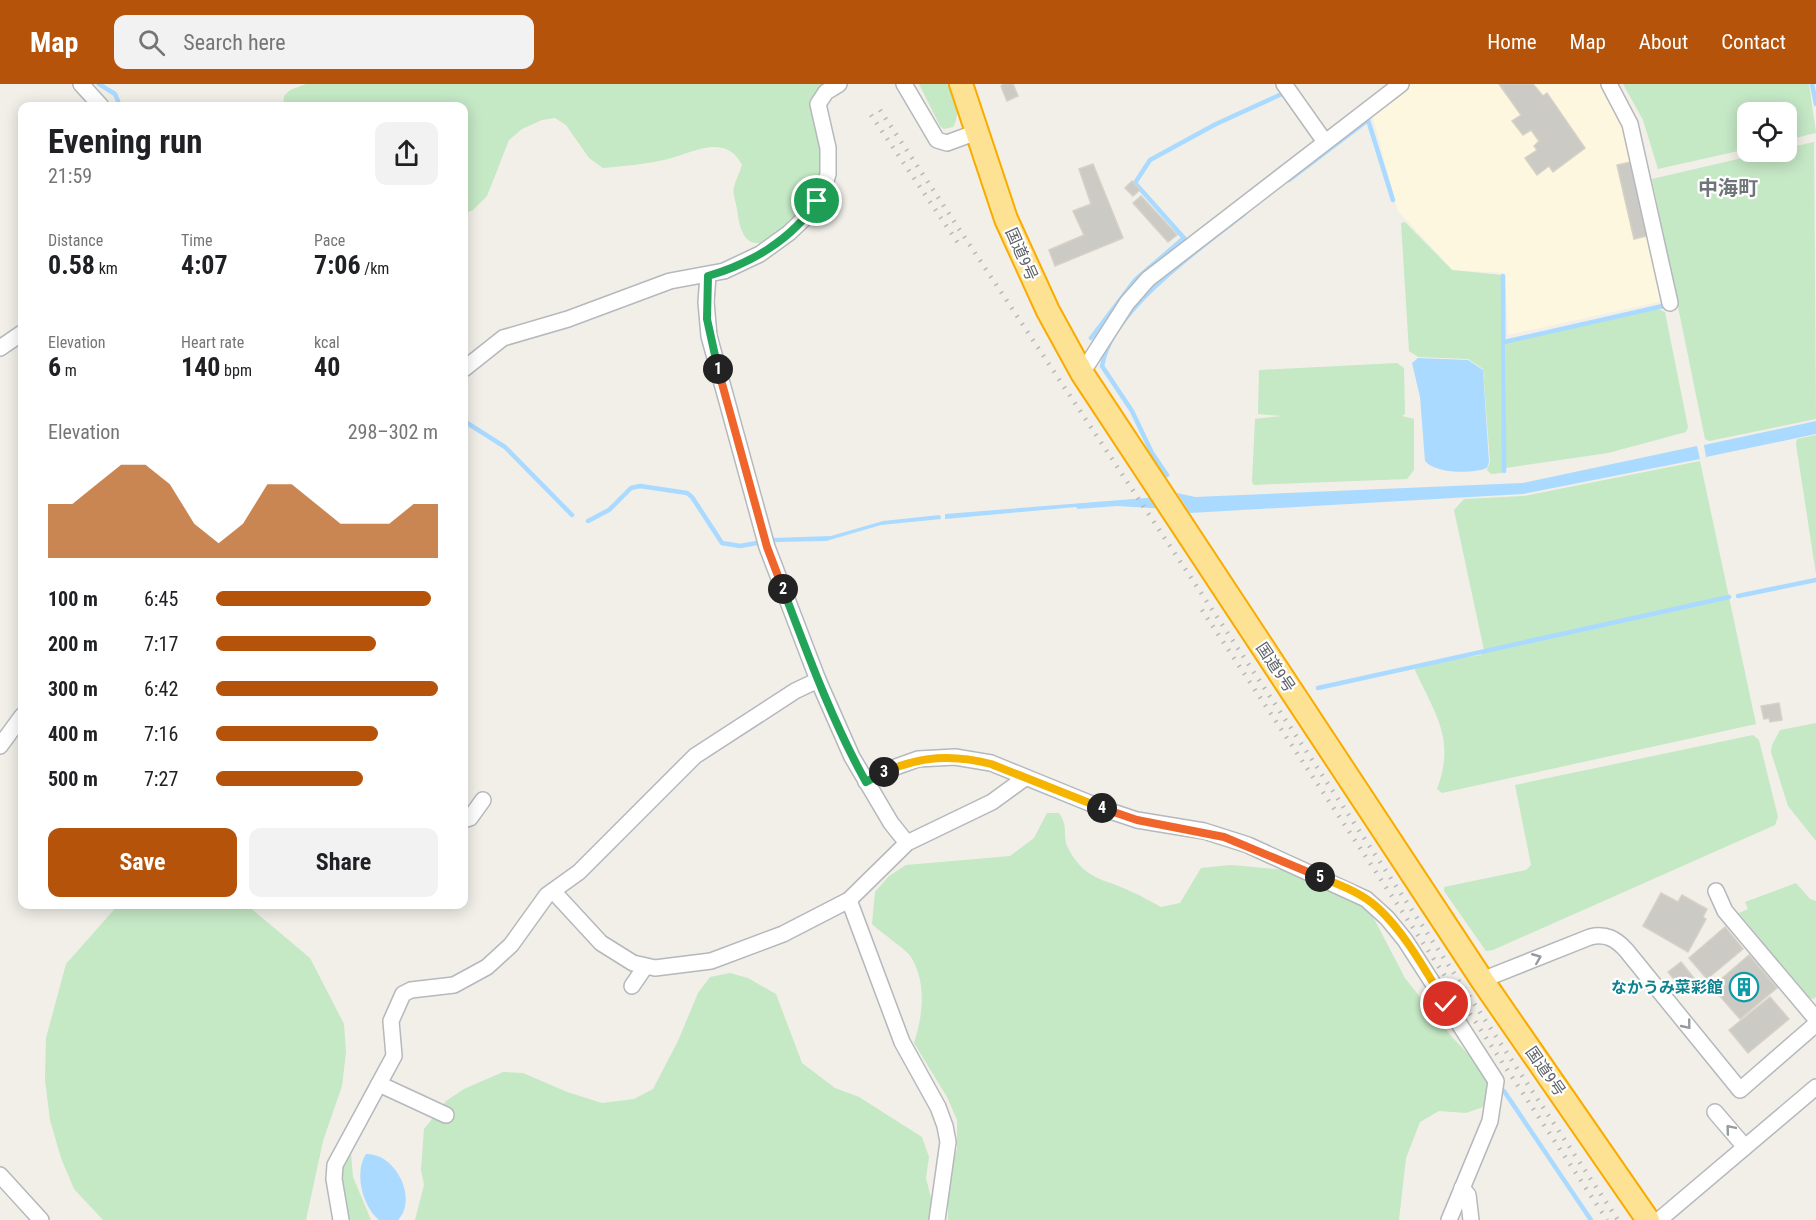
<!DOCTYPE html>
<html lang="en">
<head>
<meta charset="utf-8">
<style>
	body { margin:0; font-family:"Roboto Condensed","Noto Sans JP",sans-serif; background:#f2f2f2; color:#202124; height:100vh; display:flex; flex-direction:column; font-size:22px; white-space:nowrap }
	* { box-sizing:border-box; margin:0 }
	p { font-size:20px; color:#757577 }
	.icon { flex:none; width:33px; height:33px; fill:none; stroke:currentColor; stroke-width:2; stroke-linecap:round; stroke-linejoin:round }
	.map { position:relative; flex:1; overflow:hidden }
	.drawer { position:absolute; left:18px; top:18px; width:450px; height:807px; display:flex; flex-direction:column; background:#fff; border-radius:12px; box-shadow:0 3px 15px #0003 }
	.drawer>* { flex:none }
	.fabs { position:absolute; left:1737px; top:18px; display:grid; gap:12px }
	.fabs a { display:grid; place-items:center; width:60px; height:60px; border-radius:12px; background:#fff; box-shadow:0 3px 15px #0003; font-size:30px }
	.pin { position:absolute; display:grid; place-items:center; width:51px; height:51px; color:#fff; margin:-26px; border:3px solid #fff; border-radius:50%; box-shadow:0 2px 6px #0007 }
	.km { position:absolute; width:30px; height:30px; margin:-15px; border-radius:50%; background:#222; color:#fff; font-size:16px; line-height:30px; text-align:center }
	.round { display:grid; place-items:center; flex:none; width:63px; height:63px; border-radius:12px; background:#f2f2f2 }
	.headline { display:flex; align-items:center; justify-content:space-between; height:102px; padding:0 30px }
	h1 { font-size:33px; font-weight:700; line-height:45px }
	.stats { display:grid; grid-template-columns:repeat(3,1fr); gap:9px; height:102px; padding:6px 30px }
	.stats div { display:grid; align-content:center }
	.stats b { font-size:26px; font-weight:700 }
	.stats small { font-size:16px; font-weight:400 }
	.stats p { font-size:16px }
	.chart { height:168px; padding:12px 30px }
	.chart p { display:flex; justify-content:space-between }
	.chart svg { width:100%; height:108px; margin-top:6px; fill:#b45309; opacity:.7 }
	.primary-button { display:flex; gap:12px; margin-top:auto; padding:12px 30px }
	.primary-button a { flex:1; height:69px; border-radius:12px; background:#b45309; color:#fff; font-size:24px; font-weight:700; line-height:69px; text-align:center }
	.primary-button a+a { background:#f2f2f2; color:#202124 }
	ul { padding:0 30px; list-style:none; font-size:20px }
	li { display:grid; grid-template-columns:96px 72px 1fr; align-items:center; height:45px }
	li i { height:15px; border-radius:8px; background:#b45309 }
	header { display:flex; align-items:center; gap:36px; box-sizing:border-box; height:84px; padding:0 30px; background:#b45309; color:#fff }
	header strong { font-size:28px }
	nav { display:flex; gap:33px; margin-inline-start:auto; font-size:21px }
	.search { width:420px; height:54px; background:#f2f2f2; display:flex; align-items:center; gap:15px; box-sizing:border-box; padding:0 21px; border-radius:12px; color:#757577; font-size:22px }
	.map>svg:first-child { display:block }
	.commercial { fill:#fef7e0 }
	.green { fill:#c5e8c5 }
	.water { fill:#aadaff }
	.lines { fill:none; stroke-linecap:round; stroke-linejoin:round }
	.stream { stroke:#aadaff; stroke-width:4.5 }
	.building { fill:#cccac5; stroke:#d6d1c6; stroke-width:1.5 }
	.minor-casing { stroke:#b5b8bc; stroke-width:18 }
	.highway-casing { stroke:#f9ab00; stroke-width:26 }
	.minor { stroke:#fff; stroke-width:15 }
	.highway { stroke:#fde293; stroke-width:22 }
	.rail { stroke:#b6b7b8; stroke-width:4.5; stroke-dasharray:1.5 8; stroke-linecap:butt }
	.oneway { stroke:#979a9d }
	.split-1-casing { stroke:#fff; stroke-width:12 }
	.split-2-casing { stroke:#fff; stroke-width:12 }
	.split-3-casing { stroke:#fff; stroke-width:12 }
	.split-4-casing { stroke:#fff; stroke-width:12 }
	.split-5-casing { stroke:#fff; stroke-width:12 }
	.split-6-casing { stroke:#fff; stroke-width:12 }
	.split-1 { stroke:#22a559; stroke-width:8 }
	.split-2 { stroke:#f0652b; stroke-width:8 }
	.split-3 { stroke:#22a559; stroke-width:8 }
	.split-4 { stroke:#f5b400; stroke-width:8 }
	.split-5 { stroke:#f0652b; stroke-width:8 }
	.split-6 { stroke:#f5b400; stroke-width:8 }
	.labels { text-anchor:middle; stroke-width:4.5; stroke-linejoin:round; paint-order:stroke }
	.street-label { font-size:16px; fill:#5f6368; stroke:#fff }
	.culture-label { font-size:16px; font-weight:bold; fill:#0d838f; stroke:#fff; text-anchor:end }
	.quarter-label { font-size:20px; font-weight:bold; fill:#70757a; stroke:#fff }
</style>
</head>
<body>
<header>
<strong>Map</strong>
<div class="search"><svg class="icon" aria-label="search" viewBox="0 0 24 24"><circle cx="10" cy="10" r="6"/><path d="M15 15l6 6"/></svg>Search here</div>
<nav><a>Home</a><a>Map</a><a>About</a><a>Contact</a></nav>
</header>
<div class="map">
<svg width="1816" height="1136" viewBox="0 0 1816 1136">
	<rect width="100%" height="100%" fill="#f1efe8"/>
	<polygon class="commercial" points="1412,0 1599,0 1624,44 1663,217 1508,251 1505,189 1453,186 1398,127 1372,30"/>
	<g class="green">
		<path d="M306 0H825C802 27 817 30 822 59 826 80 818 112 806 130 799 139 778 150 768 156 744 168 739 142 737 125 736 118 732 109 734 103 736 95 740 88 742 81 726 49 694 68 668 75 647 80 625 82 603 84L589 74 566 41 555 34 542 36 522 45 509 56 487 112 473 126 464 130V22H283L284 12 290 6Z"/>
		<path d="M919 0H948C953 14 962 29 953 43L944 45 940 42Z"/>
		<polygon points="1623,0 1809,0 1816,49 1787,56 1786,28 1748,28 1747,65 1658,85 1643,36"/>
		<polygon points="1814,58 1816,335 1709,357 1705,355 1652,95 1768,68 1786,68 1787,64"/>
		<polygon points="1405,138 1452,186 1502,191 1502,389 1491,390 1487,386 1490,378 1483,285 1468,275 1418,273 1409,267 1401,139"/>
		<polygon points="1658,225 1665,228 1688,343 1686,348 1608,369 1506,384 1506,259"/>
		<polygon points="1397,279 1404,284 1405,330 1402,332 1414,335 1414,386 1407,395 1254,401 1252,398 1255,335 1282,332 1258,330 1259,286"/>
		<polygon points="1816,351 1816,490 1796,360 1797,355"/>
		<path d="M1700 377 1756 640 1442 709 1437 705C1456 655 1435 630 1415 586L1417 582 1481 571 1484 566 1454 426 1464 415 1524 412Z"/>
		<polygon points="1816,639 1816,757 1788,722 1771,668 1772,661 1780,646"/>
		<polygon points="1753,651 1759,656 1778,733 1775,741 1493,866 1486,867 1444,807 1444,803 1526,786 1531,781 1515,701"/>
		<path d="M1047 729H1059C1069 743 1062 752 1068 764 1085 797 1104 794 1132 808 1142 812 1151 818 1161 823L1180 819 1201 784 1231 781 1285 786 1344 811 1371 829 1405 894 1451 952 1484 987 1489 1006 1483 1023 1466 1029 1439 1027 1420 1038 1406 1074 1399 1136H948V1091L957 1065V1036L947 1013 914 959C923 931 927 899 911 873 907 866 880 848 872 840L875 808 889 792 906 781 1010 772 1034 754Z"/>
		<polygon points="1796,799 1810,815 1816,817 1816,913 1813,915 1809,914 1739,829 1748,825 1745,818"/>
		<polygon points="119,820 247,821 310,874 344,940 346,968 342,1002 323,1057 306,1136 103,1136 74,1105 61,1074 50,1036 45,996 46,954 66,880"/>
		<polygon points="730,889 748,894 776,910 802,979 835,1004 859,1013 922,1053 929,1073 926,1094 932,1118 930,1136 415,1136 424,1101 421,1086 424,1045 446,1017 464,1005 503,988 523,989 567,1008 602,1019 634,1015 653,1005 678,957 698,909 710,893"/>
		<polygon points="348,1067 351,1069 353,1093 371,1136 344,1136 338,1109 342,1070"/>
	</g>
	<g class="water">
		<path d="M1418 274 1468 276 1483 286 1489 378 1487 384C1472 390 1436 390 1425 377L1420 313 1412 279Z"/>
		<polygon points="1816,337 1816,350 1706,373 1704,361"/>
		<polygon points="1697,362 1700,375 1523,410 1190,429 1177,409 1195,413 1523,399"/>
		<polygon points="1159,413 1168,425 1117,422 1078,425 1076,423 945,435 945,430"/>
		<polygon points="940,431 941,435 881,441 826,457 775,458 772,454 831,452 883,437"/>
		<path d="M366 1070C396 1069 418 1115 398 1136H379C362 1122 354 1088 366 1070Z"/>
	</g>
	<g class="lines">
		<g class="stream">
			<polyline points="99,0 115,10 120,22"/>
			<polyline points="1812,0 1816,20"/>
			<polyline points="1289,96 1368,36 1393,116"/>
			<polyline points="1503,192 1504,387"/>
			<polyline points="1091,254 1135,196 1184,154 1135,99 1150,76 1216,40 1284,9"/>
			<polyline points="1504,258 1663,222"/>
			<polyline points="464,337 505,363 572,431"/>
			<path d="M1167 391 1152 369 1132 327 1102 282C1111 226 1202 163 1244 130"/>
			<polyline points="588,437 609,426 631,404 640,402 687,409 692,413 722,459 740,462 757,459"/>
			<polyline points="1738,512 1816,496"/>
			<polyline points="1318,604 1729,513"/>
			<polyline points="1504,1007 1591,1136"/>
		</g>
	</g>
	<g class="building">
		<polygon points="1004,0 1013,0 1018,12 1007,17 1001,2"/>
		<polygon points="1499,0 1533,0 1543,12 1547,9 1585,64 1553,88 1549,82 1537,91 1525,74 1537,66 1534,62 1539,57 1531,46 1523,51 1512,37 1521,31"/>
		<polygon points="1631,78 1647,152 1634,155 1617,81"/>
		<polygon points="1093,80 1123,154 1055,182 1049,166 1084,151 1073,127 1091,120 1079,85"/>
		<polygon points="1132,97 1140,106 1133,112 1125,104"/>
		<polygon points="1141,112 1177,151 1168,158 1133,119"/>
		<polygon points="1779,619 1782,636 1770,638 1769,634 1764,635 1761,622"/>
		<polygon points="1661,809 1678,818 1682,811 1707,825 1703,833 1706,835 1688,868 1643,842"/>
		<polygon points="1725,843 1743,865 1707,895 1689,874"/>
		<polygon points="1749,871 1777,904 1740,935 1712,903"/>
		<polygon points="1681,878 1697,898 1685,908 1668,888"/>
		<polygon points="1770,913 1789,935 1748,969 1729,946"/>
	</g>
	<g class="lines">
		<g class="minor-casing">
			<g id="minor">
				<polyline points="81,0 101,22"/>
				<polyline points="904,0 937,56 947,59 977,48"/>
				<polyline points="1284,0 1325,58"/>
				<polyline points="1609,0 1630,40 1670,219"/>
				<polyline points="708,192 706,218 709,252 767,463 818,596 852,673 891,739 907,759"/>
				<polyline points="0,264 22,249"/>
				<polyline points="464,285 503,254 568,235 670,197 724,187 760,170 789,149 809,130 824,104 828,90 828,64 818,20 826,8 839,0"/>
				<polyline points="1082,289 1127,219 1148,195 1401,0"/>
				<polyline points="0,662 22,632"/>
				<polyline points="866,698 879,689 918,675 955,673 991,679 1104,725 1137,736 1204,747 1248,761 1366,815 1387,834 1405,856 1496,997 1490,1037 1449,1136"/>
				<polyline points="464,736 470,734 483,716"/>
				<polyline points="553,807 601,859 633,879 655,884 711,877 783,850 849,816 907,759 992,718 1025,694"/>
				<polyline points="1716,807 1725,827 1816,935"/>
				<polyline points="849,816 902,958 938,1023 945,1042 948,1058 937,1136"/>
				<path d="M1482 896 1590 853C1606 849 1616 855 1626 866L1740 1006 1816 940"/>
				<polyline points="632,902 645,883"/>
				<polyline points="379,1000 446,1031"/>
				<polyline points="1715,1028 1745,1063"/>
				<polyline points="0,1091 41,1136"/>
				<polyline points="1462,1104 1468,1111 1471,1136"/>
				<polyline points="341,1136 334,1095 335,1081 394,972 391,937 403,910 411,906 454,901 487,883 511,861 547,811 579,788 695,672 795,607 818,596"/>
				<polyline points="1659,1136 1816,1003"/>
			</g>
		</g>
		<g class="highway-casing">
			<polyline id="highway" points="961,0 1006,135 1048,227 1082,289 1482,896 1648,1136"/>
		</g>
		<use href="#minor" class="minor"/>
		<use href="#highway" class="highway"/>
		<g class="rail">
			<polyline points="880,26 1618,1136"/>
			<polyline points="871,31 958,159"/>
			<polyline points="1202,526 1607,1136"/>
		</g>
	</g>
	<defs><path id="oneway-chevron" d="M-2-3.5L2.5 0L-2 3.5" fill="none" stroke-width="1.6" stroke-linecap="round" stroke-linejoin="round" transform="scale(1.5)"/></defs>
	<g class="oneway">
		<use href="#oneway-chevron" transform="translate(1537 874) rotate(-22)"/>
		<use href="#oneway-chevron" transform="translate(1687 941) rotate(51)"/>
		<use href="#oneway-chevron" transform="translate(1730 1045) rotate(-130)"/>
	</g>
	<g class="lines">
		<g class="split-1-casing">
			<path id="split-1" d="M718 285 707 235 708 192C750 180 793 155 817 117"/>
		</g>
		<g class="split-2-casing">
			<polyline id="split-2" points="718,285 767,463 783,505"/>
		</g>
		<g class="split-3-casing">
			<path id="split-3" d="M783 505C808 571 832 637 866 698L884 688"/>
		</g>
		<g class="split-4-casing">
			<path id="split-4" d="M884 688C921 672 952 670 991 680L1102 724"/>
		</g>
		<g class="split-5-casing">
			<polyline id="split-5" points="1102,724 1137,736 1224,753 1320,793"/>
		</g>
		<g class="split-6-casing">
			<path id="split-6" d="M1320 793C1340 801 1362 809 1378 824 1406 850 1426 888 1446 920"/>
		</g>
		<use href="#split-1" class="split-1"/>
		<use href="#split-2" class="split-2"/>
		<use href="#split-3" class="split-3"/>
		<use href="#split-4" class="split-4"/>
		<use href="#split-5" class="split-5"/>
		<use href="#split-6" class="split-6"/>
	</g>
	<defs>
		<g id="building-ring" transform="scale(1.5)"><circle r="9.5" fill="#fff" stroke="#0f9aa8" stroke-width="1.5"/><path d="M-4-6H4V6H1V3H-1V6H-4ZM-2.5-4.3h1.7v1.8h-1.7ZM.8-4.3h1.7v1.8H.8ZM-2.5-1h1.7V.8h-1.7ZM.8-1h1.7V.8H.8Z" fill="#0f9aa8"/></g>
	</defs>
	<g fill-rule="evenodd">
		<use href="#building-ring" x="1744" y="903"/>
	</g>
	<g class="labels">
		<g class="street-label">
			<text transform="translate(1022 170) rotate(66)" y="6">国道9号</text>
			<text transform="translate(1276 583) rotate(56)" y="6">国道9号</text>
			<text transform="translate(1546 987) rotate(55)" y="6">国道9号</text>
		</g>
		<g class="culture-label">
			<text x="1723" y="909">なかうみ菜彩館</text>
		</g>
		<g class="quarter-label">
			<text x="1728" y="111">中海町</text>
		</g>
	</g>
</svg>
<div class="fabs">
<a><svg class="icon" aria-label="locate" viewBox="0 0 24 24"><circle cx="12" cy="12" r="6"/><path d="M12 2v4M12 18v4M2 12h4M18 12h4"/></svg></a>
</div>
<div class="pin" style="left:817px;top:117px;background:#1e9e55"><svg class="icon" aria-label="arrive" viewBox="0 0 24 24"><path d="M6 21V4h12l-3 4 3 4H6"/></svg></div>
<div class="pin" style="left:1446px;top:920px;background:#d93025"><svg class="icon" aria-label="check" viewBox="0 0 24 24"><path d="M5 12l5 5 9-10"/></svg></div>
<b class="km" style="left:718px;top:285px">1</b>
<b class="km" style="left:783px;top:505px">2</b>
<b class="km" style="left:884px;top:688px">3</b>
<b class="km" style="left:1102px;top:724px">4</b>
<b class="km" style="left:1320px;top:793px">5</b>
<section class="drawer">
<div class="headline"><div><h1>Evening run</h1><p>21:59</p></div><a class="round"><svg class="icon" aria-label="share" viewBox="0 0 24 24"><path d="M12 15V3M7 8l5-5 5 5M5 13v7h14v-7"/></svg></a></div>
<div class="stats">
<div><p>Distance</p><b>0.58<small> km</small></b></div>
<div><p>Time</p><b>4:07</b></div>
<div><p>Pace</p><b>7:06<small> /km</small></b></div>
</div>
<div class="stats">
<div><p>Elevation</p><b>6<small> m</small></b></div>
<div><p>Heart rate</p><b>140<small> bpm</small></b></div>
<div><p>kcal</p><b>40</b></div>
</div>
<div class="chart"><p><span>Elevation</span>298–302 m</p>
<svg viewBox="0 0 160 44" preserveAspectRatio="none"><path d="M0 44V22L10 22L20 14L30 6L40 6L50 14L60 30L70 38L80 30L90 14L100 14L110 22L120 30L130 30L140 30L150 22L160 22V44z"/></svg>
</div>
<ul>
<li><b>100 m</b>6:45<i style="width:97%"></i></li>
<li><b>200 m</b>7:17<i style="width:72%"></i></li>
<li><b>300 m</b>6:42<i style="width:100%"></i></li>
<li><b>400 m</b>7:16<i style="width:73%"></i></li>
<li><b>500 m</b>7:27<i style="width:66%"></i></li>
</ul>
<div class="primary-button"><a>Save</a><a>Share</a></div>
</section>
</div>
</body>
</html>
